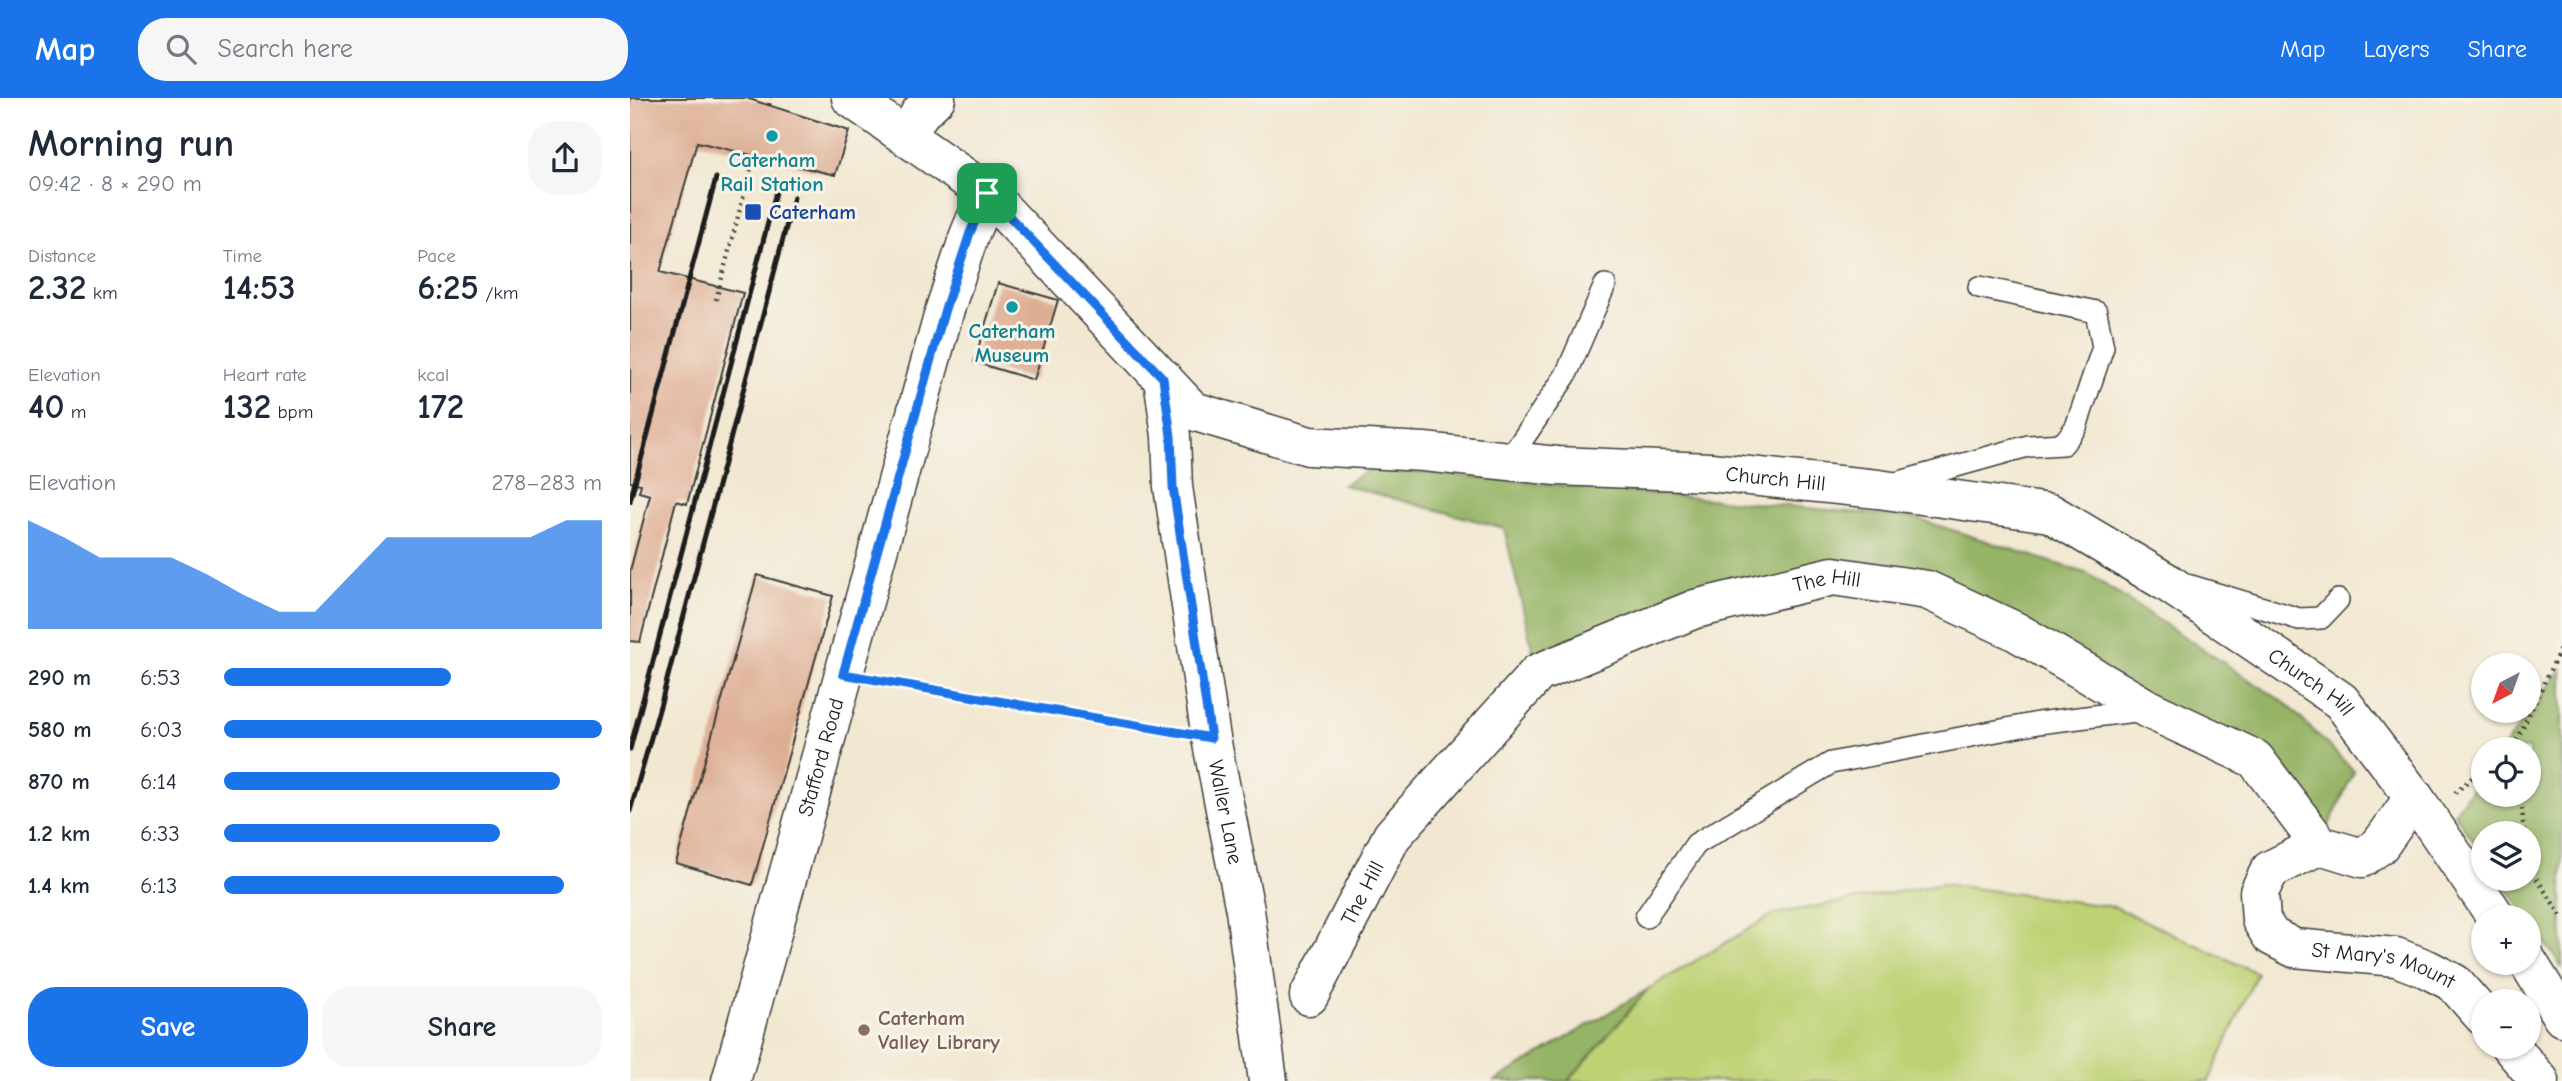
<!DOCTYPE html>
<html lang="en">
<head>
<meta charset="utf-8">
<style>
	body { margin:0; font-family:"Comic Neue",sans-serif; background:#f6f6f7; color:#1f2937; height:100vh; display:flex; flex-direction:column; font-size:26px; white-space:nowrap }
	* { box-sizing:border-box; margin:0 }
	p { font-size:23px; color:#747a83 }
	.icon { flex:none; width:38px; height:38px; fill:none; stroke:currentColor; stroke-width:2; stroke-linecap:round; stroke-linejoin:round }
	.map { position:relative; flex:1; overflow:hidden }
	.sheet { display:flex; flex-direction:column; background:#fff; width:630px }
	.sheet>* { flex:none }
	.needle { width:46px; rotate:221deg }
	.tools { position:absolute; left:1841px; top:555px; display:grid; gap:14px }
	.tools a { display:grid; place-items:center; width:70px; height:70px; border-radius:50%; background:#fff; box-shadow:0 2px 5px #0004; font-size:35px }
	.pin { position:absolute; display:grid; place-items:center; width:60px; height:60px; color:#fff; margin:-30px; border-radius:14px; box-shadow:0 4px 10px #0006 }
	.round { display:grid; place-items:center; flex:none; width:74px; height:74px; border-radius:28px; background:#f6f6f7 }
	.headline { display:flex; align-items:center; justify-content:space-between; height:119px; padding:0 28px }
	h1 { font-size:38px; font-weight:700; line-height:52px }
	.figures { display:grid; grid-template-columns:repeat(3,1fr); gap:10px; height:119px; padding:7px 28px }
	.figures div { display:grid; align-content:center }
	.figures b { font-size:35px; font-weight:700 }
	.figures small { font-size:19px; font-weight:400 }
	.figures p { font-size:19px }
	.chart { height:196px; padding:14px 28px }
	.chart p { display:flex; justify-content:space-between }
	.chart svg { width:100%; height:126px; margin-top:7px; fill:#1a73e8; opacity:.7 }
	.action { display:flex; gap:14px; margin-top:auto; padding:14px 28px }
	.action a { flex:1; height:80px; border-radius:28px; background:#1a73e8; color:#fff; font-size:28px; font-weight:700; line-height:80px; text-align:center }
	.action a+a { background:#f6f6f7; color:#1f2937 }
	ul { padding:0 28px; list-style:none; font-size:23px }
	li { display:grid; grid-template-columns:112px 84px 1fr; align-items:center; height:52px }
	li i { height:18px; border-radius:9px; background:#1a73e8 }
	header { display:flex; align-items:center; gap:42px; box-sizing:border-box; height:98px; padding:0 35px; background:#1a73e8; color:#fff }
	header strong { font-size:33px }
	nav { display:flex; gap:38px; margin-inline-start:auto; font-size:24px }
	.search { width:490px; height:63px; background:#f6f6f7; display:flex; align-items:center; gap:18px; box-sizing:border-box; padding:0 24px; border-radius:28px; color:#747a83; font-size:26px }
	main { display:flex; flex:1; min-height:0 }
	.map>svg:first-child { display:block }
	.green { fill:#bed275; stroke:#6d7748; stroke-width:2 }
	.forest { fill:#96b466; stroke:#596841; stroke-width:2 }
	.building { fill:#deae94 }
	.lines { fill:none; stroke-linecap:round; stroke-linejoin:round }
	.lane-casing { stroke:#3c3b37; stroke-width:24 }
	.street-casing { stroke:#3c3b37; stroke-width:41 }
	.secondary-casing { stroke:#3c3b37; stroke-width:41 }
	.path { stroke:#3c3b37; stroke-width:4.5; stroke-dasharray:2 5; stroke-linecap:butt }
	.lane { stroke:#fff; stroke-width:21 }
	.street { stroke:#fff; stroke-width:38 }
	.secondary { stroke:#fff; stroke-width:38 }
	.rail { stroke:#1c1c1c; stroke-width:5 }
	.route-casing { stroke:#fff; stroke-width:14 }
	.route { stroke:#1a73e8; stroke-width:9 }
	.culture-dot { fill:#0f9aa8; stroke:#f7f3e8; stroke-width:2.5 }
	.transit-dot { fill:#1a4fb4; stroke:#f7f3e8; stroke-width:2.5 }
	.education-dot { fill:#8d6e63; stroke:#f7f3e8; stroke-width:2.5 }
	.labels { text-anchor:middle; stroke-width:6; stroke-linejoin:round; paint-order:stroke }
	.culture-label { font-size:21px; font-weight:bold; fill:#0d838f; stroke:#f7f3e8 }
	.transit-label { font-size:21px; font-weight:bold; fill:#164399; stroke:#f7f3e8; text-anchor:start }
	.street-label { font-size:21px; fill:#1c1c1c; stroke:#f7f3e8 }
	.education-label { font-size:21px; font-weight:bold; fill:#785e54; stroke:#f7f3e8; text-anchor:start }
</style>
</head>
<body>
<header>
<strong>Map</strong>
<div class="search"><svg class="icon" aria-label="search" viewBox="0 0 24 24"><circle cx="10" cy="10" r="6"/><path d="M15 15l6 6"/></svg>Search here</div>
<nav><a>Map</a><a>Layers</a><a>Share</a></nav>
</header>
<main>
<section class="sheet">
<div class="headline"><div><h1>Morning run</h1><p>09:42 · 8 × 290 m</p></div><a class="round"><svg class="icon" aria-label="share" viewBox="0 0 24 24"><path d="M12 15V3M7 8l5-5 5 5M5 13v7h14v-7"/></svg></a></div>
<div class="figures">
<div><p>Distance</p><b>2.32<small> km</small></b></div>
<div><p>Time</p><b>14:53</b></div>
<div><p>Pace</p><b>6:25<small> /km</small></b></div>
</div>
<div class="figures">
<div><p>Elevation</p><b>40<small> m</small></b></div>
<div><p>Heart rate</p><b>132<small> bpm</small></b></div>
<div><p>kcal</p><b>172</b></div>
</div>
<div class="chart"><p><span>Elevation</span>278–283 m</p>
<svg viewBox="0 0 160 44" preserveAspectRatio="none"><path d="M0 44V6L10 12L20 19L30 19L40 19L50 25L60 32L70 38L80 38L90 25L100 12L110 12L120 12L130 12L140 12L150 6L160 6V44z"/></svg>
</div>
<ul>
<li><b>290 m</b>6:53<i style="width:60%"></i></li>
<li><b>580 m</b>6:03<i style="width:100%"></i></li>
<li><b>870 m</b>6:14<i style="width:89%"></i></li>
<li><b>1.2 km</b>6:33<i style="width:73%"></i></li>
<li><b>1.4 km</b>6:13<i style="width:90%"></i></li>
</ul>
<div class="action"><a>Save</a><a>Share</a></div>
</section>
<div class="map">
<svg width="1932" height="983" viewBox="0 0 1932 983">
	<rect width="100%" height="100%" fill="#f7f3e8"/>
	<filter id="ink" filterUnits="userSpaceOnUse"><feTurbulence type="fractalNoise" baseFrequency=".0143" numOctaves="2"/><feDisplacementMap in="SourceGraphic" scale="14" xChannelSelector="R" yChannelSelector="G"/><feConvolveMatrix kernelMatrix="1 2 1 2 8 2 1 2 1" color-interpolation-filters="sRGB"/></filter>
	<filter id="wash" filterUnits="userSpaceOnUse"><feTurbulence type="fractalNoise" baseFrequency=".00686" numOctaves="4" result="noise"/><feDisplacementMap in="SourceGraphic" scale="28" xChannelSelector="R" yChannelSelector="G"/><feGaussianBlur stdDeviation="1.57" result="paint"/><feColorMatrix in="noise" values="0 0 0 0 0 0 0 0 0 0 0 0 0 0 0 0 0 1.4 0 .05"/><feComposite in="paint" operator="in"/></filter>
	<g filter="url(#wash)">
		<rect width="100%" height="100%" fill="#f2e8d2"/>
		<polygon class="green" points="1312,786 1485,809 1627,875 1579,983 938,983 1018,891 1144,816"/>
		<g class="forest">
			<polygon points="743,370 1285,420 1458,476 1655,605 1724,673 1690,747 1624,661 1297,492 1203,478 908,575 874,430 713,387"/>
			<polygon points="1932,571 1932,869 1870,781 1899,780 1899,735 1853,735 1853,757 1824,715 1853,676 1853,696 1899,696 1899,651 1872,651"/>
			<polygon points="1018,891 938,983 865,983"/>
		</g>
		<g id="blocks">
			<g class="building">
				<polygon points="0,0 116,0 219,33 205,77 67,44 30,174 113,195 57,406 46,403 10,544 0,543 0,473 20,397 9,394 11,386 0,384"/>
				<polygon points="368,185 428,202 404,282 344,264"/>
				<polygon points="127,477 203,498 122,787 46,765"/>
			</g>
		</g>
	</g>
	<g filter="url(#ink)">
		<use href="#blocks" fill-opacity="0" stroke="#3c3b37" stroke-width="2"/>
		<g class="lines">
			<g class="lane-casing">
				<g id="lane">
					<polyline points="878,363 936,277 975,187"/>
					<polyline points="1266,385 1398,348 1433,346 1446,329 1473,249 1466,214 1349,189"/>
					<polyline points="1561,488 1669,521 1691,520 1708,502"/>
					<polyline points="1016,819 1066,746 1201,665 1408,625 1513,612"/>
				</g>
			</g>
			<g class="street-casing">
				<g id="street">
					<path id="s1" d="M533 280 541 338 543 389 581 640 615 812 638 983"/>
					<path id="s2" d="M1690 747 1640 772 1629 794 1631 822 1641 838 1664 850 1766 859 1797 871 1824 885 1853 918"/>
					<path id="s3" d="M679 898 762 738 908 575 1065 511 1203 478 1297 492 1385 533 1518 611 1625 661 1690 747 1732 760 1750 747 1784 699"/>
					<polyline points="1880,948 1910,983"/>
				</g>
			</g>
			<g class="secondary-casing">
				<g id="secondary">
					<path id="s4" d="M221 0 357 95 563 313 679 348 794 354 927 368 1080 374 1248 391 1420 415 1538 485 1711 603 1784 699 1866 819"/>
					<polyline points="277,38 290,15 306,0"/>
					<polyline points="1898,864 1932,919"/>
					<path id="s5" d="M101 983 315 211 340 135 357 95"/>
				</g>
			</g>
			<g class="path">
				<polyline points="139,7 140,0"/>
				<polyline points="86,202 124,58"/>
				<polyline points="248,582 543,633"/>
				<polyline points="1876,651 1887,642 1932,547"/>
				<polyline points="1825,695 1853,670"/>
				<polyline points="1891,696 1894,735"/>
				<polyline points="1899,769 1932,819"/>
			</g>
			<use href="#lane" class="lane"/>
			<use href="#street" class="street"/>
			<use href="#secondary" class="secondary"/>
			<g class="rail">
				<polyline points="0,403 86,80"/>
				<polyline points="0,651 146,94"/>
				<polyline points="0,713 32,601 164,99"/>
			</g>
		</g>
	</g>
	<g class="lines" filter="url(#ink)">
		<g class="route-casing">
			<polygon id="route" points="357,95 533,280 541,338 543,389 581,640 213,576 315,211 340,135"/>
		</g>
		<use href="#route" class="route"/>
	</g>
	<g class="culture-dot">
		<circle cx="142" cy="38" r="7"/>
		<circle cx="382" cy="209" r="7"/>
	</g>
	<rect class="transit-dot" x="114" y="105" width="18" height="18" rx="3.5"/>
	<circle class="education-dot" cx="234" cy="932" r="7"/>
	<g class="labels">
		<g class="culture-label">
			<text x="142" y="69">Caterham<tspan x="142" dy="24">Rail Station</tspan></text>
			<text x="382" y="240">Caterham<tspan x="382" dy="24">Museum</tspan></text>
		</g>
		<g class="transit-label">
			<text x="139" y="121">Caterham</text>
		</g>
		<g class="street-label">
			<text dy="7" stroke="none"><textPath href="#s4" startOffset="1055">Church Hill</textPath></text>
			<text dy="7" stroke="none"><textPath href="#s3" startOffset="704">The Hill</textPath></text>
			<text dy="7" stroke="none"><textPath href="#s4" startOffset="1643">Church Hill</textPath></text>
			<text dy="7" stroke="none"><textPath href="#s5" startOffset="336">Stafford Road</textPath></text>
			<text dy="7" stroke="none"><textPath href="#s1" startOffset="439">Waller Lane</textPath></text>
			<text dy="7" stroke="none"><textPath href="#s3" startOffset="116">The Hill</textPath></text>
			<text dy="7" stroke="none"><textPath href="#s2" startOffset="245">St Mary's Mount</textPath></text>
		</g>
		<g class="education-label">
			<text x="248" y="927">Caterham<tspan x="248" dy="24">Valley Library</tspan></text>
		</g>
	</g>
</svg>
<div class="tools">
<a><svg class="needle" viewBox="-14 -14 28 28"><path d="M0-13l5 13h-10z" fill="#e53935"/><path d="M0 13l5-13h-10z" fill="#747a83"/></svg></a>
<a><svg class="icon" aria-label="locate" viewBox="0 0 24 24"><circle cx="12" cy="12" r="6"/><path d="M12 2v4M12 18v4M2 12h4M18 12h4"/></svg></a>
<a><svg class="icon" aria-label="layers" viewBox="0 0 24 24"><path d="M12 4l9 5-9 5-9-5zM3 14l9 5 9-5"/></svg></a>
<a>+</a>
<a>−</a>
</div>
<div class="pin" style="left:357px;top:95px;background:#1e9e55"><svg class="icon" aria-label="arrive" viewBox="0 0 24 24"><path d="M6 21V4h12l-3 4 3 4H6"/></svg></div>
</div>
</main>
</body>
</html>
